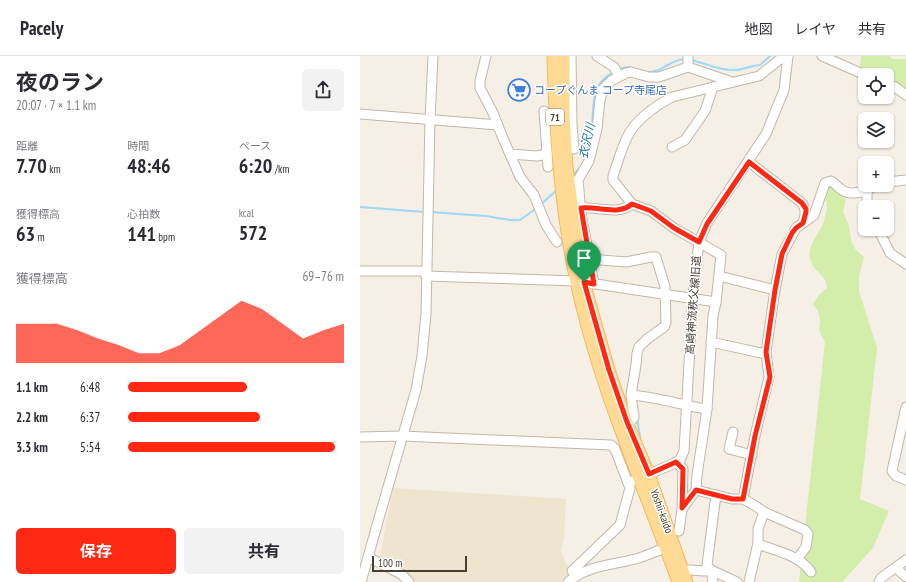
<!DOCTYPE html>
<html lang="ja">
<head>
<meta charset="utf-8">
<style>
	body { margin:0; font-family:"PT Sans Narrow","Noto Sans JP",sans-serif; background:#f2f2f3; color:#2b2b33; height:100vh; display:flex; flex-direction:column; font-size:15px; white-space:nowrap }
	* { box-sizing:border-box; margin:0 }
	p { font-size:13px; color:#7c7c81 }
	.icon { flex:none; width:22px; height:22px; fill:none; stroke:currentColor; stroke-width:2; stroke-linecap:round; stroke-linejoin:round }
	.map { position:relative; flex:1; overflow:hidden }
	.details { display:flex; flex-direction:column; background:#fff; width:360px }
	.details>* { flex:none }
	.buttons { position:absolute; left:498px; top:12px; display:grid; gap:8px }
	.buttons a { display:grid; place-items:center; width:36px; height:36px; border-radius:6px; background:#fff; box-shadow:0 1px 3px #0004; font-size:20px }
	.scale { position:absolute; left:12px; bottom:10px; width:95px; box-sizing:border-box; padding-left:4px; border:2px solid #483f34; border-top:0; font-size:11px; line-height:14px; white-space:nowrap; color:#483f34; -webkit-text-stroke:3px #fff; paint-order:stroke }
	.pin { position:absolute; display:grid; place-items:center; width:34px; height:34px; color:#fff; margin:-41px -17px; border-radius:50% 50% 50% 0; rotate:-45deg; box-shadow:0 0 4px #0007 }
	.pin .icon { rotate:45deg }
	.round { display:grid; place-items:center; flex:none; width:42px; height:42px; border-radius:6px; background:#f2f2f3 }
	.summary { display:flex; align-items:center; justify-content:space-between; height:68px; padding:0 16px }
	h1 { font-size:22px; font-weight:700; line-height:30px }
	.stats { display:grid; grid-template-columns:repeat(3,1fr); gap:6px; height:68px; padding:4px 16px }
	.stats div { display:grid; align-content:center }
	.stats b { font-size:20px; font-weight:700 }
	.stats small { font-size:11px; font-weight:400 }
	.stats p { font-size:11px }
	.chart { height:112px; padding:8px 16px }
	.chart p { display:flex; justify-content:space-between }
	.chart svg { width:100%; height:72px; margin-top:4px; fill:#ff2813; opacity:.7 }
	.cta { display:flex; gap:8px; margin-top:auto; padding:8px 16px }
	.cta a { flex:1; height:46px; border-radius:6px; background:#ff2813; color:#fff; font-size:16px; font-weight:700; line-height:46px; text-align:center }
	.cta a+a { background:#f2f2f3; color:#2b2b33 }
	ul { padding:0 16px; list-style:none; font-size:13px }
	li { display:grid; grid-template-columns:64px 48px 1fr; align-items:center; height:30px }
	li i { height:10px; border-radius:5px; background:#ff2813 }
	header { display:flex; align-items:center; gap:24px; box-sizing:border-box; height:56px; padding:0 20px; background:#fff; border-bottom:1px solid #e1e1e2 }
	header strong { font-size:19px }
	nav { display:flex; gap:22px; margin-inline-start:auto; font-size:14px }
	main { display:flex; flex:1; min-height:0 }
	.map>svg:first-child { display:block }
	.education { fill:#efe4ce }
	.green { fill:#d3edaa }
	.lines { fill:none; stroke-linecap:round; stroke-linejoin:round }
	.stream { stroke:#9cd8f8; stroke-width:2 }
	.minor-casing { stroke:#c1b7a8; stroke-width:11 }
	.major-casing { stroke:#f0ba59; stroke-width:13 }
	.minor { stroke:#fff; stroke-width:9 }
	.major { stroke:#ffda95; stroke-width:11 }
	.route-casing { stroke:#fff; stroke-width:8 }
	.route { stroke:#ff2813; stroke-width:5 }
	.labels { text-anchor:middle; stroke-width:3; stroke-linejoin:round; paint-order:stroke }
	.shield { fill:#fff; stroke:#7f7971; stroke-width:1 }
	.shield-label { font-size:10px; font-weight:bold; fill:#483f34 }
	.shop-label { font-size:11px; fill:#366cbe; stroke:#fff; text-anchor:start }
	.street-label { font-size:11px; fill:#483f34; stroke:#fff }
	.water-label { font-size:12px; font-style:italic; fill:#207aae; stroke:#fff }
</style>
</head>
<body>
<header>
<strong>Pacely</strong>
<nav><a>地図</a><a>レイヤ</a><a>共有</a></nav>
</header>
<main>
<section class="details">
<div class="summary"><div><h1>夜のラン</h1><p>20:07 · 7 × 1.1 km</p></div><a class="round"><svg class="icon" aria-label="share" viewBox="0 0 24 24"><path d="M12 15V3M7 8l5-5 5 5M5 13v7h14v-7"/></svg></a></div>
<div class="stats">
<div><p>距離</p><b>7.70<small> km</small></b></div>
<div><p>時間</p><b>48:46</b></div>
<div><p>ペース</p><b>6:20<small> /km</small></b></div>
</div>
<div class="stats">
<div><p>獲得標高</p><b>63<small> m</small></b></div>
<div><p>心拍数</p><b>141<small> bpm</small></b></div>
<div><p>kcal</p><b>572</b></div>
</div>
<div class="chart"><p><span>獲得標高</span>69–76 m</p>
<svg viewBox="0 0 160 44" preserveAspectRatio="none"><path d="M0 44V20L10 20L20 20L30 24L40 29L50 33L60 38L70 38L80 33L90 24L100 15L110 6L120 11L130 20L140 29L150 24L160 20V44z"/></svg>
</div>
<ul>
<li><b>1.1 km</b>6:48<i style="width:55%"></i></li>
<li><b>2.2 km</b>6:37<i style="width:61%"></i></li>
<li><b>3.3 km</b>5:54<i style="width:96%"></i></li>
</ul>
<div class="cta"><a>保存</a><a>共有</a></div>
</section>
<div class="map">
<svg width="546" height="526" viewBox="0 0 546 526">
	<rect width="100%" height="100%" fill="#f5efe6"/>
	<polygon class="education" points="33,432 206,443 204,480 201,495 210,516 200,526 54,526 46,517 20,501"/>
	<g class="green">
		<polygon points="501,0 530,0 532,3 546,3 546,33 527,25 527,19 515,19 500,12"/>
		<path d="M466 129 476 134 486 142 483 156 489 170 491 184 495 193 504 201 499 221V235L517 292 500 443 529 455 513 492 482 526H439L465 286 459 274 460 265 458 255 453 248 459 239 467 232C466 217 453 216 450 203 447 189 460 177 464 165 465 161 467 154 467 150 467 142 462 137 466 129Z"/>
	</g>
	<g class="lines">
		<g class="stream">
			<polyline points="474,0 482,4"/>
			<path d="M331 4C346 7 360 15 375 14 384 14 391 9 400 9L410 0"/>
			<polyline points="258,13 268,11 273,12"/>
			<path d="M287 16C303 17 310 3 325 3"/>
			<polyline points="508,16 514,19"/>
			<path d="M227 96C228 88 231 79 232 71 234 48 230 28 254 16"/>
			<polyline points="213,120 222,109 226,100"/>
			<polyline points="180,149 198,133"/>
			<polyline points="0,151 65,156"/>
			<polyline points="70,156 126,160 150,164 160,164 177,152"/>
			<polyline points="277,362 281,387"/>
		</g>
		<g class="minor-casing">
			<g id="minor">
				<polyline points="126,0 120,25 120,32 133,57 142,80 160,121 174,139 186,169 197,186"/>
				<polyline points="211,0 212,69 214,93"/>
				<polyline points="237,0 254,11 259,20"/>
				<polyline points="462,0 505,19"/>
				<polyline points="328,11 328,0"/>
				<polyline points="527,28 535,31 546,39"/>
				<polyline points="184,55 188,111"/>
				<polyline points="0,58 138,69"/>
				<polyline points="312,91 325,84 345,55 353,31"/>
				<polyline points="150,98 177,100 187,98"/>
				<path d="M389 106 442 147C447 155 445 159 443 167"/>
				<polyline points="527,126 546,124"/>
				<polyline points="509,151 507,144 507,135 515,129"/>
				<path d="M219 152C236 150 258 160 272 148"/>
				<polyline points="518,173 530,197 546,208"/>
				<polyline points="229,203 266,206 291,201 296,201 305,231 306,267 304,271 287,283 279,291 277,297 276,309 271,339 274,361 272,364 267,366"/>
				<polyline points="0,215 66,215"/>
				<polyline points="66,220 216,225 356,246"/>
				<polyline points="359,220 415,234"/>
				<polyline points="234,228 221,157 218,124 229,105 237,73 240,44 243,33 251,25 266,17 271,16 289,21 299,21 328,11 372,26"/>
				<polyline points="351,286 406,298"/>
				<path d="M271 339C297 341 321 349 347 353"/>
				<polyline points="546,351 532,415 536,420 546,424"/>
				<polyline points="373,376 369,393 392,399"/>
				<polyline points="0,381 42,380 251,389 255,393 268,427 313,408 320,404 324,395 333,238 339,186 347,167 406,78 424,34 428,0"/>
				<polyline points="316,406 323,413 322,453 336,434"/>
				<path d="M383 443 395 380 409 321 406 296 415 234 422 198 436 172 454 159 465 127 471 125C476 128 479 133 484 135 490 139 500 136 507 135"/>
				<polyline points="404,456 445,474 448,478 446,491 438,502"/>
				<polyline points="319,475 322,453"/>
				<path d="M398 488C417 495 439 499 451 516"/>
				<polyline points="8,501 41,518 49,526"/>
				<polyline points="536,512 546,521"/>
				<polyline points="212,515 260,469 270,432 268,427"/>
				<path d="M323 515C332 512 342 517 351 514L377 526"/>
				<polyline points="1,526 17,469 56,334 62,300 66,258 70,64 73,0"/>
				<path d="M208 526C227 509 255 509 279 502 288 499 297 495 305 492"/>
				<polyline points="353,526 351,514 347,509 356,439"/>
				<path d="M389 526 398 487V473L404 456 394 449 383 443H372L336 434 337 419 347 353 353 260 356 246 361 199 314 172 291 155 272 148 253 124V120C259 103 264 82 275 69 285 57 299 48 312 41L399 20 419 4 428 0"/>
				<polyline points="519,526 521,522 546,504"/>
			</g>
		</g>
		<g class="major-casing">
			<g id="major">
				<path d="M193 0C195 76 200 151 216 225 238 329 282 427 318 526"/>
				<polyline points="204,0 204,59 207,111 215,169 224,226 249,314 267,366 289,418 327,526"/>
			</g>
		</g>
		<use href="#minor" class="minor"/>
		<use href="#major" class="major"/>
	</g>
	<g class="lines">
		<g class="route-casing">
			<path id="route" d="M389 106 442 147 446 153V156L443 167 436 172 432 177 422 198 415 234 406 296 410 321 395 380 383 443H372L336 434 322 452 323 413 316 406 289 418 267 366 249 314 224 226 234 228 221 152C237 150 258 160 272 148L291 155 314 172 339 186 347 168Z"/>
		</g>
		<use href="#route" class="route"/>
	</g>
	<defs>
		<g id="supermarket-ring" transform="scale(1.15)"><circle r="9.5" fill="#fff" stroke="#3f7fe0" stroke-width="1.5"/><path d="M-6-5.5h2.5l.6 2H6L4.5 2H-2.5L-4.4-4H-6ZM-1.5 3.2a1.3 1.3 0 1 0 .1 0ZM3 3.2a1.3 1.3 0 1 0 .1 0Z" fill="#3f7fe0"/></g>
	</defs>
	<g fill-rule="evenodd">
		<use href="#supermarket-ring" x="159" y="34"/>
	</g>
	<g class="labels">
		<rect class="shield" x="186" y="53" width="18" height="16" rx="3"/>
		<g class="shield-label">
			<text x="195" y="65">71</text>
		</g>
		<g class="shop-label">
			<text x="174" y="38">コープぐんま コープ寺尾店</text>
		</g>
		<g class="street-label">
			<text transform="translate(333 249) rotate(-86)" y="4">高崎神流秩父線旧道</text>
			<text transform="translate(302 455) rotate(70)" y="4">Yoshii-kaido</text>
		</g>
		<g class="water-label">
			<text transform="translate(227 85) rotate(-77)" y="4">衣沢川</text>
		</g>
	</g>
</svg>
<div class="buttons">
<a><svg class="icon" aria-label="locate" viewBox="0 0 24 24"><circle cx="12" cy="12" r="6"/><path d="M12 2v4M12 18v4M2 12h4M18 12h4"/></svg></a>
<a><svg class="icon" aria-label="layers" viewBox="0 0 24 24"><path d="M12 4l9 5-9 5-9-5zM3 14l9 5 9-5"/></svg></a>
<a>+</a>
<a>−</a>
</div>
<div class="scale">100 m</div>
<div class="pin" style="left:224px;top:226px;background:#1e9e55"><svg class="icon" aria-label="arrive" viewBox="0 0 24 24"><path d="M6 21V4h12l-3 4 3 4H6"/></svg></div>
</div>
</main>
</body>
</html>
